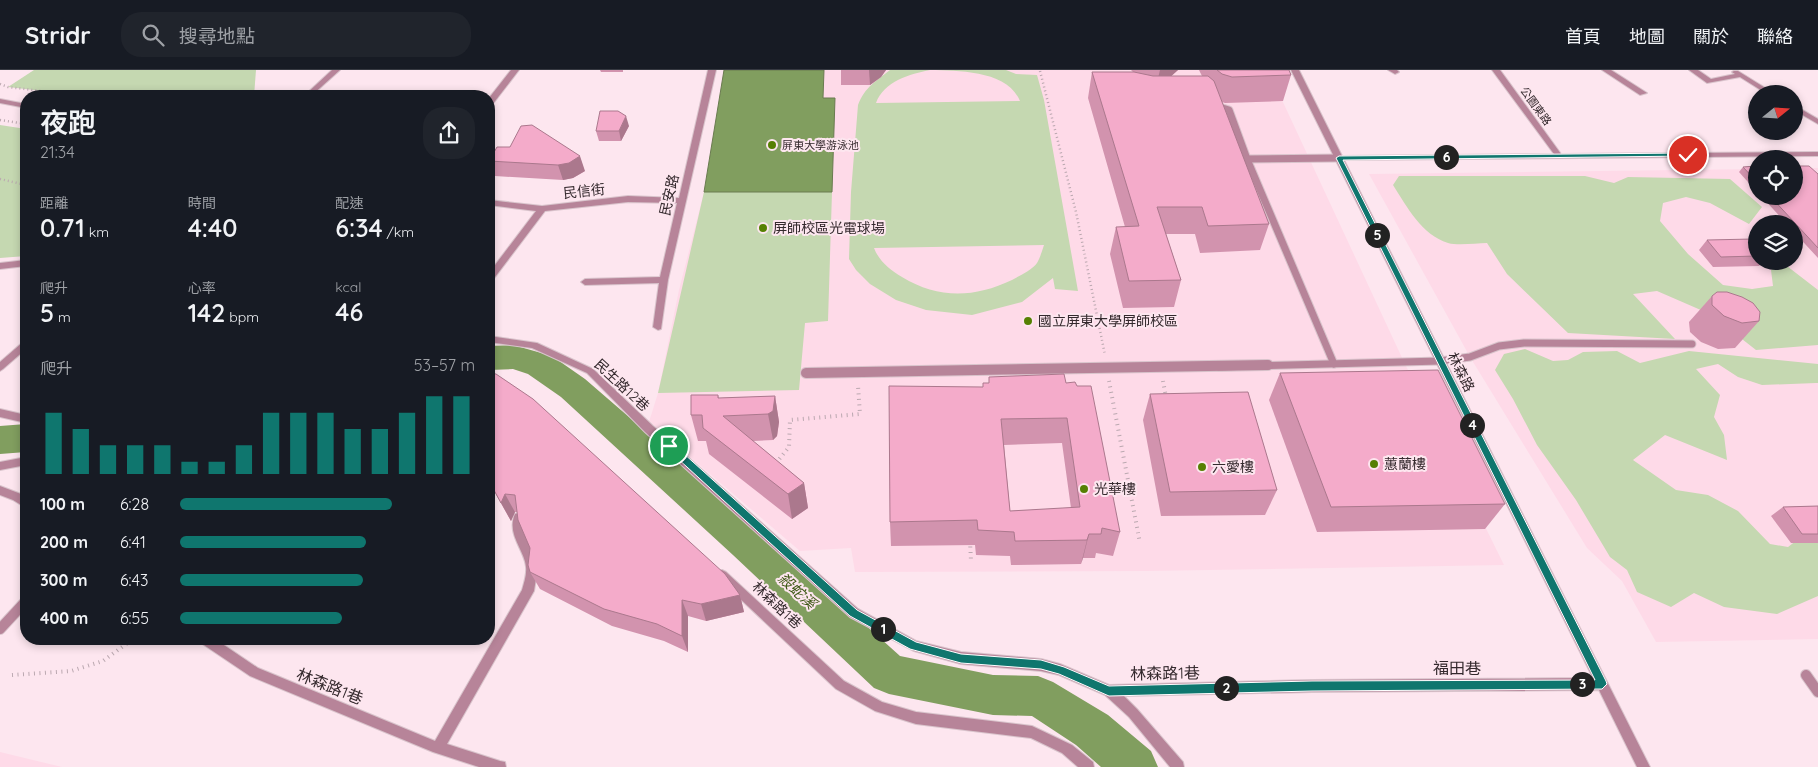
<!DOCTYPE html>
<html lang="zh-TW">
<head>
<meta charset="utf-8">
<style>
	body { margin:0; font-family:Quicksand,"Noto Sans TC",sans-serif; background:#20242c; color:#f1f3f6; height:100vh; display:flex; flex-direction:column; font-size:19px; white-space:nowrap }
	* { box-sizing:border-box; margin:0 }
	p { font-size:16px; color:#9ea1a6 }
	.icon { flex:none; width:28px; height:28px; fill:none; stroke:currentColor; stroke-width:2; stroke-linecap:round; stroke-linejoin:round }
	.map { position:relative; flex:1; overflow:hidden }
	.drawer { position:absolute; left:20px; top:20px; width:475px; height:555px; display:flex; flex-direction:column; background:#171b24; border-radius:20px; box-shadow:0 2px 8px #0003 }
	.drawer>* { flex:none }
	.needle { width:32px; rotate:72deg }
	.tools { position:absolute; left:1748px; top:15px; display:grid; gap:10px }
	.tools a { display:grid; place-items:center; width:55px; height:55px; border-radius:50%; background:#171b24; box-shadow:0 2px 8px #0003; font-size:25px }
	.pin { position:absolute; display:grid; place-items:center; width:42px; height:42px; color:#fff; margin:-21px; border:2px solid #fff; border-radius:50%; box-shadow:0 1px 5px #0007 }
	.km { position:absolute; width:25px; height:25px; margin:-12px; border-radius:50%; background:#222; color:#fff; font-size:14px; line-height:25px; text-align:center }
	.round { display:grid; place-items:center; flex:none; width:52px; height:52px; border-radius:20px; background:#20242c }
	.overview { display:flex; align-items:center; justify-content:space-between; height:85px; padding:0 20px }
	h1 { font-size:28px; font-weight:600; line-height:38px }
	.figures { display:grid; grid-template-columns:repeat(3,1fr); gap:8px; height:85px; padding:5px 20px }
	.figures div { display:grid; align-content:center }
	.figures b { font-size:25px; font-weight:600 }
	.figures small { font-size:14px; font-weight:400 }
	.figures p { font-size:14px }
	.chart { height:140px; padding:10px 20px }
	.chart p { display:flex; justify-content:space-between }
	.chart svg { width:100%; height:90px; margin-top:5px; stroke:#0f766e; stroke-width:6 }
	ul { padding:0 20px; list-style:none; font-size:16px }
	li { display:grid; grid-template-columns:80px 60px 1fr; align-items:center; height:38px }
	li i { height:12px; border-radius:6px; background:#0f766e }
	header { display:flex; align-items:center; gap:30px; box-sizing:border-box; height:70px; padding:0 25px; background:#171b24; border-bottom:1px solid #363941 }
	header strong { font-size:24px }
	nav { display:flex; gap:28px; margin-inline-start:auto; font-size:18px }
	.search { width:350px; height:45px; background:#20242c; display:flex; align-items:center; gap:12px; box-sizing:border-box; padding:0 18px; border-radius:20px; color:#9ea1a6; font-size:19px }
	.map>svg:first-child { display:block }
	.built { fill:#fedae8; fill-rule:evenodd }
	.green { fill:#c5d8b1; fill-rule:evenodd }
	.water { fill:#819e5f; stroke:#6a7b50 }
	.lines { fill:none; stroke-linecap:round; stroke-linejoin:round }
	.river { fill:#819e5f; fill-rule:evenodd }
	.service-far1-casing { stroke:#d9c4cc; stroke-width:9 }
	.service-casing { stroke:#d9c4cc; stroke-width:12 }
	.minor-casing { stroke:#d9c4cc; stroke-width:2 }
	.tertiary-casing { stroke:#d9c4cc; stroke-width:2 }
	.path-far1 { stroke:#bba8b0; stroke-width:2.5; stroke-dasharray:1 3; stroke-linecap:butt }
	.path { stroke:#bba8b0; stroke-width:4; stroke-dasharray:1 4.5; stroke-linecap:butt }
	.service-far1 { stroke:#b78499; stroke-width:7 }
	.service { stroke:#b78499; stroke-width:10 }
	.minor { fill:#b78499; fill-rule:evenodd }
	.tertiary { fill:#b78499; fill-rule:evenodd }
	.wall { fill:#d293ae; fill-rule:evenodd }
	.shaded-wall { fill:#ab788d }
	.building { fill:#f4abca; stroke:#ab788d; fill-rule:evenodd }
	.route { fill:#0f766e; stroke:#fff }
	.poi-dot { fill:#568003; stroke:#fde6ef; stroke-width:2 }
	.labels { text-anchor:middle; stroke-width:4; stroke-linejoin:round; paint-order:stroke }
	.far-street-label { font-size:11px; fill:#34292d; stroke:#fde6ef }
	.far-poi-label { font-size:11px; fill:#34292d; stroke:#fde6ef; text-anchor:start }
	.street-label { font-size:14px; fill:#34292d; stroke:#fde6ef }
	.poi-label { font-size:14px; fill:#34292d; stroke:#fde6ef; text-anchor:start }
	.water-label { font-size:15px; font-style:italic; fill:#3d5815; stroke:#fde6ef }
	.near-street-label { font-size:16px; fill:#34292d; stroke:#fde6ef }
</style>
</head>
<body>
<header>
<strong>Stridr</strong>
<div class="search"><svg class="icon" aria-label="search" viewBox="0 0 24 24"><circle cx="10" cy="10" r="6"/><path d="M15 15l6 6"/></svg>搜尋地點</div>
<nav><a>首頁</a><a>地圖</a><a>關於</a><a>聯絡</a></nav>
</header>
<div class="map">
<svg width="1818" height="697" viewBox="0 0 1818 697">
	<rect width="100%" height="100%" fill="#fde6ef"/>
	<g class="built">
		<polygon points="724,0 1268,0 1404,292 1504,495 1146,501 855,502 851,478 800,481 649,352 658,323 679,220 704,122"/>
		<path d="M1794 98H1818V569L1656 572 1622 511 1587 478 1470 287 1369 104 1756 99V126H1794ZM1756 154H1794V191H1756Z"/>
		<polygon points="0,682 62,697 0,697"/>
	</g>
	<g class="green">
		<polygon points="34,0 256,0 254,26 85,26 8,17"/>
		<path d="M890 0H1006L1016 4 1037 5 1044 30 1078 221 1055 219 1053 208 1022 232 972 245 926 240 896 230 870 214 856 200 849 189 851 122 858 35C865 17 876 11 890 0ZM930 0C959 1 1007 0 1020 31L876 33C884 11 910 4 930 0ZM1044 175C1042 181 1040 188 1037 193 1032 200 1019 206 1012 210 974 228 938 229 902 207 890 200 879 191 874 178Z"/>
		<polygon points="0,55 26,59 26,186 0,188"/>
		<path d="M1399 106H1585L1614 113 1628 107 1730 109 1762 137 1749 154 1710 133 1686 127 1663 133 1660 151 1688 184 1723 215 1752 219 1773 216 1771 200 1783 193 1818 220V275L1756 280 1710 244 1657 221 1633 224 1675 269 1568 263 1507 204 1487 173C1476 173 1459 176 1448 173 1422 165 1407 137 1393 115Z"/>
		<polygon points="704,122 832,122 828,251 805,253 799,320 658,323"/>
		<polygon points="1525,279 1553,291 1568,290 1583,282 1617,281 1640,293 1689,281 1818,294 1818,313 1816,313 1762,315 1738,307 1718,294 1696,299 1720,325 1714,347 1724,365 1727,390 1665,365 1633,390 1676,420 1708,425 1738,441 1770,474 1788,477 1805,464 1818,465 1818,526 1777,544 1724,537 1694,523 1671,537 1637,522 1627,500 1610,487 1576,430 1537,375 1513,329 1495,300 1504,284"/>
	</g>
	<polygon class="water" points="724,0 824,0 823,28 835,28 832,122 704,122"/>
	<g class="lines">
		<g class="river">
			<polygon points="513,275 552,286 585,309 761,461 900,586 993,605 1038,606 1053,612 1108,645 1151,681 1158,697 1101,697 1076,675 1032,646 993,645 889,624 874,618 733,485 561,327 528,304 513,299 489,300 489,276"/>
			<polygon points="26,354 26,382 0,384 0,356"/>
		</g>
		<g class="service-far1-casing">
			<g id="service-far1">
				<polyline points="1213,35 1229,40 1247,89 1334,294"/>
				<polyline points="1247,89 1339,88"/>
				<polyline points="1219,297 1440,291 1470,287 1499,276 1524,273 1692,274"/>
			</g>
		</g>
		<g class="service-casing">
			<g id="service">
				<polyline points="806,303 1268,295"/>
				<polyline points="0,559 26,531"/>
				<polyline points="1806,605 1818,622"/>
			</g>
		</g>
		<g class="minor-casing">
			<g id="minor">
				<polygon points="511,0 519,0 492,35 489,35 489,28"/>
				<polygon points="708,0 716,0 668,210 661,259 658,260 653,257 659,213 585,215 581,212 585,209 660,207 677,133 628,132 545,141 492,211 489,212 489,203 536,141 489,135 489,130 542,136 628,126 679,128"/>
				<polygon points="1291,0 1299,0 1342,86 1554,84 1492,0 1500,0 1561,84 1818,82 1818,86 1344,90 1650,697 1637,697 1599,620 1312,622 1124,626 1137,639 1183,692 1184,697 1170,697 1129,647 1105,625 1059,605 1041,601 961,594 914,581 850,547 645,362 587,303 532,278 489,272 489,266 537,273 593,299 653,356 858,539 916,571 961,582 1041,589 1060,594 1109,615 1312,610 1593,608"/>
				<polygon points="1388,0 1397,0 1399,2 1395,4"/>
				<polygon points="1602,0 1611,0 1647,23 1640,25"/>
				<polygon points="1689,0 1698,0 1711,9 1735,4 1732,2 1734,1 1738,1 1775,24 1767,24 1740,7 1707,13"/>
				<polygon points="0,29 26,34 26,38 0,33"/>
				<polygon points="1794,35 1818,49 1818,54 1794,40"/>
				<polygon points="26,190 26,196 0,199 0,193"/>
				<polygon points="0,339 26,345 26,353 0,347"/>
				<polygon points="26,387 26,395 0,400 0,392"/>
				<polygon points="0,416 21,424 26,428 26,438 13,430 0,425"/>
				<path d="M519 443 523 444 526 468 538 496 534 521 447 674 500 691 505 692 506 697H479L433 682 250 606 201 573 199 569H215L258 598 435 671 522 520C524 513 527 504 526 497 525 481 506 464 515 444Z"/>
				<polygon points="722,500 726,502 844,611 882,632 916,642 1032,656 1072,675 1093,692 1094,697 1078,697 1062,683 1031,668 916,654 875,641 836,619 718,508 716,505 718,502"/>
			</g>
		</g>
		<g class="tertiary-casing">
			<g id="tertiary">
				<polygon points="332,0 340,0 311,26 304,26"/>
				<polygon points="26,271 26,279 3,299 0,301 0,292 23,272"/>
			</g>
		</g>
		<g class="path-far1">
			<polyline points="1040,1 1076,142 1105,285"/>
			<polyline points="0,14 8,17 83,26"/>
			<polyline points="0,50 26,54"/>
			<polyline points="0,109 26,115"/>
		</g>
		<g class="path">
			<polyline points="1109,311 1140,473"/>
			<polyline points="1163,311 1166,327"/>
			<polyline points="776,393 789,377 790,350 860,344 858,316"/>
			<polyline points="970,471 971,491"/>
			<polyline points="12,605 71,601 103,591 133,569"/>
		</g>
		<use href="#service-far1" class="service-far1"/>
		<use href="#service" class="service"/>
		<use href="#minor" class="minor"/>
		<use href="#tertiary" class="tertiary"/>
	</g>
	<g class="wall">
		<polygon points="600,0 623,0 623,2 601,2"/>
		<polygon points="841,0 886,0 881,7 870,15 841,15"/>
		<polygon points="1131,0 1178,0 1171,6 1202,6 1199,0 1289,0 1291,5 1283,31 1225,33 1222,32 1269,154 1260,180 1200,183 1195,164 1166,164 1181,210 1174,237 1123,238 1110,184 1116,157 1125,157 1088,28 1092,2 1133,2"/>
		<polygon points="629,56 621,71 599,71 596,61"/>
		<polygon points="497,77 585,101 573,108 563,110 495,106 489,91"/>
		<polygon points="1756,96 1756,121 1739,102 1743,97"/>
		<polygon points="1818,104 1818,188 1794,162 1794,154 1787,154 1761,126 1794,126"/>
		<polygon points="1707,170 1756,173 1756,191 1763,191 1759,196 1713,197 1699,180"/>
		<polygon points="1712,226 1759,251 1735,278 1718,279 1701,272 1690,262 1689,252"/>
		<polygon points="26,273 26,284 20,278"/>
		<polygon points="489,303 740,525 744,542 706,551 688,546 688,582 664,571 612,556 540,519 530,502 530,478 517,442 515,442 511,451 489,412"/>
		<polygon points="1280,303 1505,434 1485,459 1317,462 1269,330"/>
		<path d="M1066 313 1120 462 1113 486 1096 483 1095 488H1083L1081 494 1011 495 1010 486 976 485 975 475 891 476 890 452 983 317ZM1062 373 1071 438 1010 441 1004 375Z"/>
		<polygon points="1150,324 1277,420 1265,445 1161,446 1143,350"/>
		<polygon points="718,325 719,328 775,326 779,352 777,366 773,370 753,371 804,413 808,438 792,449 709,384 706,371 698,371 691,345"/>
		<polygon points="1818,436 1818,473 1791,473 1771,446 1783,437"/>
	</g>
	<g class="shaded-wall">
		<polygon points="869,0 886,0 881,7 870,15"/>
		<polygon points="1160,0 1178,0 1155,21"/>
		<polygon points="626,46 629,56 621,71 619,61"/>
		<polygon points="580,86 585,101 573,108 563,110 558,95"/>
		<polygon points="775,326 779,352 777,366 773,370 768,344"/>
		<polygon points="804,413 808,438 792,449 788,424"/>
		<polygon points="505,424 515,442 511,451 501,433"/>
		<polygon points="1089,464 1083,488 1081,494 1087,470"/>
		<polygon points="740,525 744,542 706,551 701,534"/>
		<polygon points="682,530 688,546 688,582 682,566"/>
	</g>
	<g class="building">
		<polygon points="1217,0 1289,0 1291,5 1232,7 1222,4"/>
		<polygon points="1092,2 1134,2 1153,6 1208,6 1214,11 1269,154 1208,156 1202,137 1157,137 1181,210 1129,211 1116,157 1139,156"/>
		<polygon points="600,41 618,41 626,46 619,61 596,61"/>
		<polygon points="532,55 580,86 569,93 558,95 489,91 497,77 510,77 521,56"/>
		<polygon points="1756,96 1756,111 1743,97"/>
		<polygon points="1794,96 1809,96 1818,104 1818,178 1770,126 1794,126"/>
		<polygon points="1753,169 1756,173 1756,186 1721,187 1707,170"/>
		<polygon points="1717,222 1727,222 1742,227 1753,233 1760,242 1759,251 1742,253 1724,246 1712,235 1712,226"/>
		<polygon points="26,273 26,279 20,278"/>
		<polygon points="1438,300 1505,434 1331,437 1280,303"/>
		<polygon points="489,303 496,304 533,329 725,504 740,525 701,534 682,530 682,566 657,554 604,539 530,502 528,495 530,478 518,450 515,425 505,424 501,433 489,411"/>
		<path d="M1064 304 1066 313 1075 312 1077 316H1091L1120 462 1102 458 1101 464H1089L1087 470 1015 471 1014 462 978 460 977 450 890 452 889 316 983 317V313H989V307ZM1067 348 1080 437 1010 441 1001 349Z"/>
		<polygon points="1248,322 1277,420 1170,422 1150,324"/>
		<polygon points="691,325 718,325 718,328 775,326 773,341 768,344 723,346 804,413 788,424 703,358 702,345 691,345"/>
		<polygon points="1818,436 1818,464 1802,464 1783,437"/>
	</g>
	<polygon class="route" points="1688,83 1691,85 1690,86 1343,90 1606,611 1607,614 1602,619 1312,621 1109,626 1059,604 1041,599 961,593 910,579 850,546 664,376 669,372 672,373 857,540 916,572 961,584 1041,590 1064,597 1109,616 1312,611 1595,610 1336,88 1339,86"/>
	<g class="poi-dot">
		<circle cx="772" cy="75" r="5"/>
		<circle cx="763" cy="158" r="5"/>
		<circle cx="1028" cy="251" r="5"/>
		<circle cx="1374" cy="394" r="5"/>
		<circle cx="1202" cy="397" r="5"/>
		<circle cx="1084" cy="419" r="5"/>
	</g>
	<g class="labels">
		<g class="far-street-label">
			<text transform="translate(1536 36) rotate(54)" y="4">公園東路</text>
		</g>
		<g class="far-poi-label">
			<text x="782" y="79">屏東大學游泳池</text>
		</g>
		<g class="street-label">
			<text transform="translate(584 121) rotate(-6)" y="5">民信街</text>
			<text transform="translate(669 125) rotate(-77)" y="5">民安路</text>
			<text transform="translate(1461 302) rotate(63)" y="5">林森路</text>
			<text transform="translate(622 315) rotate(43)" y="5">民生路12巷</text>
			<text transform="translate(777 535) rotate(43)" y="5">林森路1巷</text>
		</g>
		<g class="poi-label">
			<text x="773" y="163">屏師校區光電球場</text>
			<text x="1038" y="256">國立屏東大學屏師校區</text>
			<text x="1384" y="399">蕙蘭樓</text>
			<text x="1212" y="402">六愛樓</text>
			<text x="1094" y="424">光華樓</text>
		</g>
		<g class="water-label">
			<text transform="translate(797 521) rotate(42)" y="5">殺蛇溪</text>
		</g>
		<g class="near-street-label">
			<text x="1457" y="604">福田巷</text>
			<text transform="translate(1165 603) rotate(-1)" y="6">林森路1巷</text>
			<text transform="translate(330 616) rotate(22)" y="6">林森路1巷</text>
		</g>
	</g>
</svg>
<div class="tools">
<a><svg class="needle" viewBox="-14 -14 28 28"><path d="M0-13l5 13h-10z" fill="#e53935"/><path d="M0 13l5-13h-10z" fill="#9ea1a6"/></svg></a>
<a><svg class="icon" aria-label="locate" viewBox="0 0 24 24"><circle cx="12" cy="12" r="6"/><path d="M12 2v4M12 18v4M2 12h4M18 12h4"/></svg></a>
<a><svg class="icon" aria-label="layers" viewBox="0 0 24 24"><path d="M12 4l9 5-9 5-9-5zM3 14l9 5 9-5"/></svg></a>
</div>
<div class="pin" style="left:669px;top:376px;background:#1e9e55"><svg class="icon" aria-label="arrive" viewBox="0 0 24 24"><path d="M6 21V4h12l-3 4 3 4H6"/></svg></div>
<div class="pin" style="left:1688px;top:85px;background:#d93025"><svg class="icon" aria-label="check" viewBox="0 0 24 24"><path d="M5 12l5 5 9-10"/></svg></div>
<b class="km" style="left:883px;top:559px">1</b>
<b class="km" style="left:1226px;top:618px">2</b>
<b class="km" style="left:1582px;top:614px">3</b>
<b class="km" style="left:1472px;top:355px">4</b>
<b class="km" style="left:1377px;top:165px">5</b>
<b class="km" style="left:1446px;top:87px">6</b>
<section class="drawer">
<div class="overview"><div><h1>夜跑</h1><p>21:34</p></div><a class="round"><svg class="icon" aria-label="share" viewBox="0 0 24 24"><path d="M12 15V3M7 8l5-5 5 5M5 13v7h14v-7"/></svg></a></div>
<div class="figures">
<div><p>距離</p><b>0.71<small> km</small></b></div>
<div><p>時間</p><b>4:40</b></div>
<div><p>配速</p><b>6:34<small> /km</small></b></div>
</div>
<div class="figures">
<div><p>爬升</p><b>5<small> m</small></b></div>
<div><p>心率</p><b>142<small> bpm</small></b></div>
<div><p>kcal</p><b>46</b></div>
</div>
<div class="chart"><p><span>爬升</span>53–57 m</p>
<svg viewBox="0 0 160 44" preserveAspectRatio="none"><path d="M5 44V14M15 44V22M25 44V30M35 44V30M45 44V30M55 44V38M65 44V38M75 44V30M85 44V14M95 44V14M105 44V14M115 44V22M125 44V22M135 44V14M145 44V6M155 44V6"/></svg>
</div>
<ul>
<li><b>100 m</b>6:28<i style="width:72%"></i></li>
<li><b>200 m</b>6:41<i style="width:63%"></i></li>
<li><b>300 m</b>6:43<i style="width:62%"></i></li>
<li><b>400 m</b>6:55<i style="width:55%"></i></li>
</ul>
</section>
</div>
</body>
</html>
